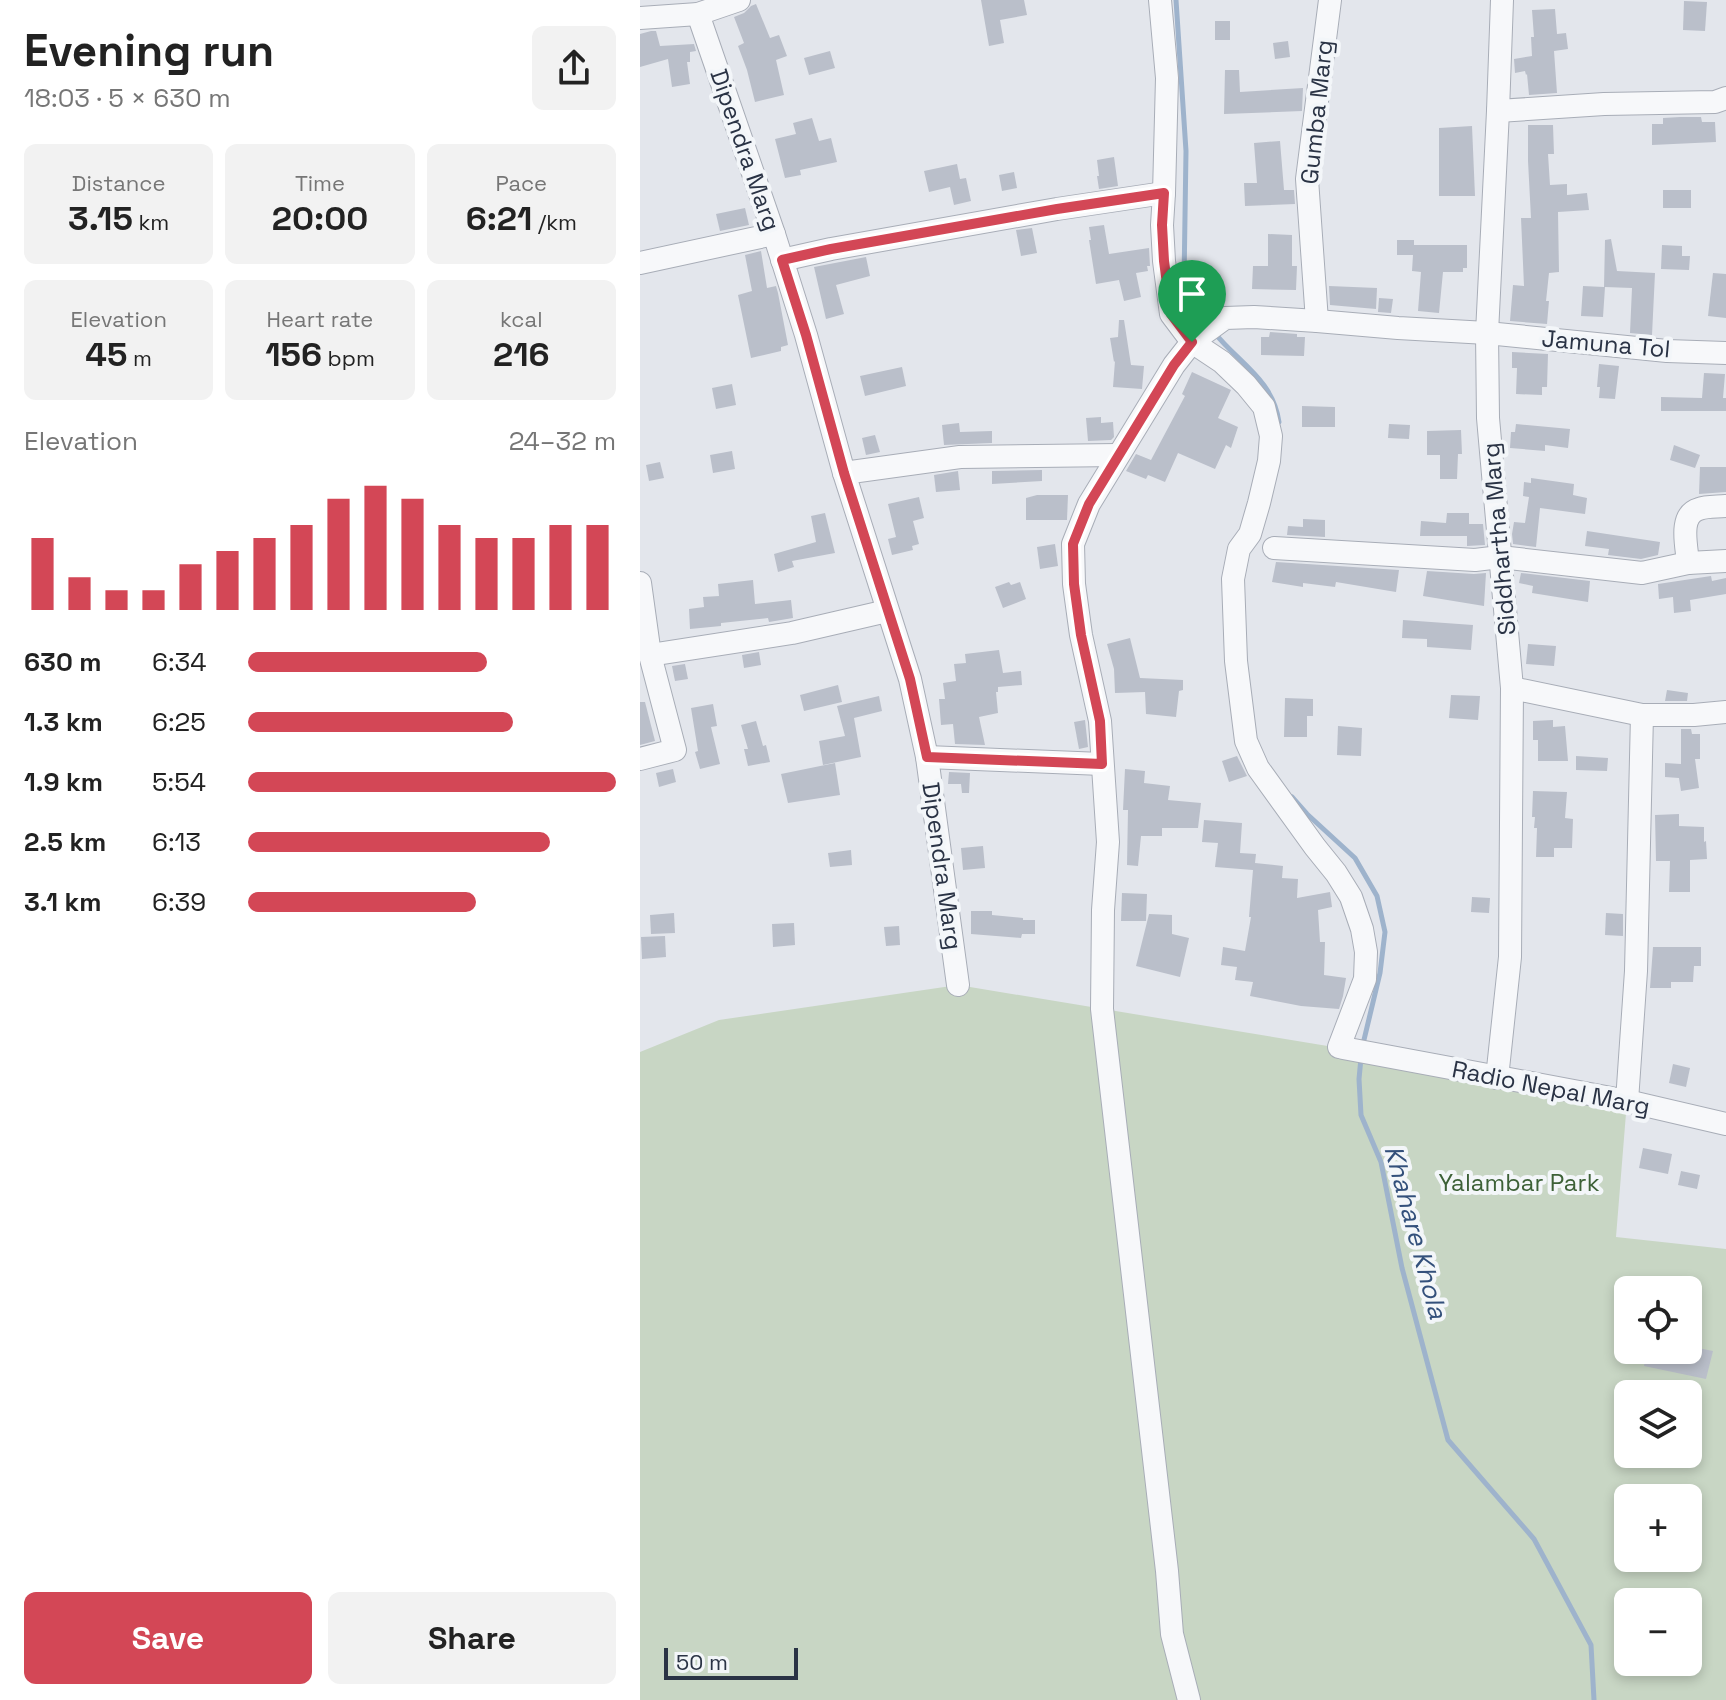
<!DOCTYPE html>
<html lang="en">
<head>
<meta charset="utf-8">
<style>
	body { margin:0; font-family:"Space Grotesk",sans-serif; background:#f2f2f2; color:#222; height:100vh; display:flex; flex-direction:column; font-size:30px; white-space:nowrap }
	* { box-sizing:border-box; margin:0 }
	p { font-size:26px; color:#767676 }
	.icon { flex:none; width:44px; height:44px; fill:none; stroke:currentColor; stroke-width:2; stroke-linecap:round; stroke-linejoin:round }
	.map { position:relative; flex:1; overflow:hidden }
	.details { display:flex; flex-direction:column; background:#fff; width:640px }
	.details>* { flex:none }
	.fabs { position:absolute; left:974px; top:1276px; display:grid; gap:16px }
	.fabs a { display:grid; place-items:center; width:88px; height:88px; border-radius:12px; background:#fff; box-shadow:0 4px 12px #0003; font-size:40px }
	.scale { position:absolute; left:24px; bottom:20px; width:134px; box-sizing:border-box; padding-left:8px; border:4px solid #2a3345; border-top:0; font-size:22px; line-height:28px; white-space:nowrap; color:#2a3345; -webkit-text-stroke:6px #f3f6f9; paint-order:stroke }
	.pin { position:absolute; display:grid; place-items:center; width:68px; height:68px; color:#fff; margin:-82px -34px; border-radius:50% 50% 50% 0; rotate:-45deg; box-shadow:0 0 8px #0007 }
	.pin .icon { rotate:45deg }
	.round { display:grid; place-items:center; flex:none; width:84px; height:84px; border-radius:12px; background:#f2f2f2 }
	.summary { display:flex; align-items:center; justify-content:space-between; height:136px; padding:0 24px }
	h1 { font-size:44px; font-weight:600; line-height:60px }
	.metrics { display:grid; grid-template-columns:repeat(3,1fr); gap:12px; height:136px; padding:8px 24px }
	.metrics div { display:grid; align-content:center; border-radius:12px; background:#f2f2f2; text-align:center }
	.metrics b { font-size:34px; font-weight:600 }
	.metrics small { font-size:22px; font-weight:400 }
	.metrics p { font-size:22px }
	.chart { height:224px; padding:16px 24px }
	.chart p { display:flex; justify-content:space-between }
	.chart svg { width:100%; height:144px; margin-top:8px; stroke:#d34756; stroke-width:6 }
	.primary-button { display:flex; gap:16px; margin-top:auto; padding:16px 24px }
	.primary-button a { flex:1; height:92px; border-radius:12px; background:#d34756; color:#fff; font-size:32px; font-weight:600; line-height:92px; text-align:center }
	.primary-button a+a { background:#f2f2f2; color:#222 }
	ul { padding:0 24px; list-style:none; font-size:26px }
	li { display:grid; grid-template-columns:128px 96px 1fr; align-items:center; height:60px }
	li i { height:20px; border-radius:10px; background:#d34756 }
	main { display:flex; flex:1; min-height:0 }
	.map>svg:first-child { display:block }
	.green { fill:#c8d6c4; fill-rule:evenodd }
	.lines { fill:none; stroke-linecap:round; stroke-linejoin:round }
	.stream { stroke:#9eb3cc; stroke-width:5 }
	.building { fill:#babfca }
	.street-casing { stroke:#a8adb7; stroke-width:24 }
	.street { stroke:#f7f8fa; stroke-width:22 }
	.route-casing { stroke:#fff; stroke-width:16 }
	.route { stroke:#d34756; stroke-width:10 }
	.labels { text-anchor:middle; stroke-width:8; stroke-linejoin:round; paint-order:stroke }
	.street-label { font-size:24px; fill:#2a3345; stroke:#f3f6f9 }
	.park-label { font-size:24px; fill:#3d6137; stroke:#f3f6f9 }
	.water-label { font-size:26px; font-style:italic; fill:#33507b; stroke:#f3f6f9 }
</style>
</head>
<body>
<main>
<section class="details">
<div class="summary"><div><h1>Evening run</h1><p>18:03 · 5 × 630 m</p></div><a class="round"><svg class="icon" aria-label="share" viewBox="0 0 24 24"><path d="M12 15V3M7 8l5-5 5 5M5 13v7h14v-7"/></svg></a></div>
<div class="metrics">
<div><p>Distance</p><b>3.15<small> km</small></b></div>
<div><p>Time</p><b>20:00</b></div>
<div><p>Pace</p><b>6:21<small> /km</small></b></div>
</div>
<div class="metrics">
<div><p>Elevation</p><b>45<small> m</small></b></div>
<div><p>Heart rate</p><b>156<small> bpm</small></b></div>
<div><p>kcal</p><b>216</b></div>
</div>
<div class="chart"><p><span>Elevation</span>24–32 m</p>
<svg viewBox="0 0 160 44" preserveAspectRatio="none"><path d="M5 44V22M15 44V34M25 44V38M35 44V38M45 44V30M55 44V26M65 44V22M75 44V18M85 44V10M95 44V6M105 44V10M115 44V18M125 44V22M135 44V22M145 44V18M155 44V18"/></svg>
</div>
<ul>
<li><b>630 m</b>6:34<i style="width:65%"></i></li>
<li><b>1.3 km</b>6:25<i style="width:72%"></i></li>
<li><b>1.9 km</b>5:54<i style="width:100%"></i></li>
<li><b>2.5 km</b>6:13<i style="width:82%"></i></li>
<li><b>3.1 km</b>6:39<i style="width:62%"></i></li>
</ul>
<div class="primary-button"><a>Save</a><a>Share</a></div>
</section>
<div class="map">
<svg width="1086" height="1700" viewBox="0 0 1086 1700">
	<rect width="100%" height="100%" fill="#e3e6ec"/>
	<path class="green" d="M318 985 736 1054 987 1101 976 1237 1086 1249V1700H0V1052L79 1020ZM988 1290H1048V1350H988ZM988 1394H1048V1454H988ZM988 1498H1048V1558H988ZM988 1602H1048V1662H988Z"/>
	<g class="lines">
		<g class="stream">
			<polyline points="536,0 546,151 544,282 554,306 568,324"/>
			<path d="M574 332C597 362 633 379 639 422"/>
			<polyline points="652,797 667,814 715,858 737,896 745,932 740,973 723,1044"/>
			<polyline points="721,1058 719,1079 721,1115 741,1162 762,1268 808,1440 894,1539 951,1645 954,1700"/>
		</g>
	</g>
	<g class="building">
		<polygon points="341,0 384,0 387,15 360,20 364,43 349,46"/>
		<polygon points="1044,1 1067,2 1065,31 1043,30"/>
		<polygon points="116,4 130,38 139,35 147,56 136,60 144,95 115,102 107,70 98,46 104,43 94,17 104,13 111,6"/>
		<polygon points="915,9 917,34 926,33 928,49 914,51 917,93 889,95 887,74 886,75 885,71 875,73 874,59 892,56 891,37 894,37 892,10"/>
		<rect x="575" y="21" width="15" height="19"/>
		<polygon points="11,31 16,31 20,46 54,44 56,51 50,52 50,62 47,62 50,84 32,87 28,59 0,67 0,34"/>
		<polygon points="648,41 650,57 635,59 633,43"/>
		<polygon points="190,51 195,68 169,75 164,58"/>
		<polygon points="585,70 599,70 600,92 663,88 662,111 584,114"/>
		<polygon points="1040,117 1061,117 1062,122 1075,122 1076,142 1012,145 1012,124 1023,124 1023,118"/>
		<polygon points="172,118 179,141 191,138 197,162 160,170 161,175 145,178 135,139 156,134 153,123"/>
		<polygon points="888,125 913,125 914,154 908,154 910,185 927,184 927,195 947,193 949,210 918,212 919,272 909,273 906,301 909,301 907,324 870,321 873,285 884,286 881,218 891,218 888,161"/>
		<polygon points="832,126 835,196 799,196 799,128"/>
		<polygon points="640,141 644,190 654,190 655,204 605,206 604,183 617,183 614,143"/>
		<polygon points="474,157 478,186 459,189 457,176 459,176 457,160"/>
		<polygon points="317,164 320,179 326,178 331,201 314,205 310,187 289,192 284,171"/>
		<polygon points="374,172 377,188 362,191 359,175"/>
		<rect x="1023" y="190" width="28" height="18"/>
		<polygon points="105,208 109,225 80,231 76,214"/>
		<polygon points="464,225 469,254 509,248 510,266 507,266 508,271 496,273 501,297 484,301 479,280 456,284 449,240 451,240 449,227"/>
		<polygon points="392,228 397,253 381,256 376,230"/>
		<polygon points="628,234 652,235 652,266 657,266 656,290 612,289 613,266 628,266"/>
		<polygon points="971,239 977,271 1015,273 1012,335 990,333 992,288 965,287 963,317 941,316 943,286 964,287 965,240"/>
		<polygon points="757,240 774,240 774,245 827,245 827,268 823,268 823,272 803,272 799,313 778,311 781,272 772,271 773,255 757,255"/>
		<polygon points="1022,245 1042,246 1042,256 1050,256 1049,270 1021,269"/>
		<polygon points="121,251 127,288 136,286 138,293 148,345 141,347 141,351 111,358 98,295 112,291 105,255"/>
		<polygon points="226,257 230,276 196,285 204,314 186,319 174,267"/>
		<polygon points="1073,273 1086,274 1086,318 1068,316"/>
		<polygon points="689,286 737,288 736,309 690,305"/>
		<polygon points="739,298 753,299 751,313 738,312"/>
		<polygon points="479,320 484,320 491,365 504,366 502,389 473,387 475,361 474,362 470,338 478,337"/>
		<polygon points="630,332 657,334 657,337 665,337 664,356 621,355 621,337 629,337"/>
		<polygon points="872,352 908,354 907,387 902,387 902,395 876,394 877,368 872,368"/>
		<polygon points="959,364 979,366 975,399 959,398 960,387 957,387"/>
		<polygon points="262,367 266,386 225,396 220,376"/>
		<polygon points="552,372 591,390 578,418 598,427 591,448 586,445 575,469 538,453 525,482 508,475 506,479 486,471 496,454 511,460 545,396 542,394"/>
		<polygon points="1064,373 1085,374 1083,398 1086,398 1086,411 1021,411 1021,397 1062,398"/>
		<polygon points="92,384 96,405 76,409 72,388"/>
		<polygon points="662,406 695,407 695,427 662,427"/>
		<polygon points="461,417 461,423 473,422 474,437 471,440 448,441 446,418"/>
		<polygon points="319,423 320,432 352,431 352,443 304,445 302,425"/>
		<polygon points="749,424 770,425 769,439 748,438"/>
		<polygon points="876,424 930,429 928,448 905,445 905,451 870,448 871,432 875,432"/>
		<polygon points="821,430 822,454 818,454 817,479 800,479 800,455 787,455 787,431"/>
		<polygon points="235,435 240,452 226,455 222,438"/>
		<polygon points="1034,445 1060,455 1055,468 1030,460"/>
		<polygon points="92,451 95,469 73,473 70,455"/>
		<polygon points="20,462 24,478 9,481 6,465"/>
		<polygon points="1060,467 1086,467 1086,492 1059,494"/>
		<polygon points="402,470 402,481 352,484 352,471"/>
		<polygon points="318,471 320,490 296,492 294,475"/>
		<polygon points="891,478 934,484 933,495 947,498 945,514 900,508 896,547 873,544 872,534 874,522 885,523 889,497 883,496 884,482 891,483"/>
		<polygon points="397,495 428,495 427,520 386,520 386,498"/>
		<polygon points="279,497 284,518 273,521 279,544 272,546 273,550 252,555 248,539 256,537 248,504"/>
		<polygon points="185,513 195,553 152,561 154,567 138,572 134,554 176,542 171,516"/>
		<polygon points="807,513 829,513 829,524 843,524 845,545 827,546 827,536 780,536 781,521 806,523"/>
		<polygon points="663,519 685,520 685,537 647,535 648,526 663,527"/>
		<polygon points="947,531 1020,542 1018,555 1001,559 968,555 969,549 945,546"/>
		<polygon points="415,544 418,566 400,569 397,547"/>
		<polygon points="636,562 759,570 756,592 696,582 695,587 663,583 663,587 632,582"/>
		<polygon points="787,571 834,574 846,573 844,606 783,596"/>
		<polygon points="881,573 950,581 948,602 892,593 893,586 879,583"/>
		<polygon points="1071,576 1072,581 1086,578 1086,594 1050,600 1051,611 1034,613 1033,597 1019,599 1018,584"/>
		<polygon points="113,580 115,604 151,600 153,618 129,622 128,618 81,623 81,626 50,629 49,609 64,607 63,597 79,596 78,584"/>
		<polygon points="369,582 371,585 380,582 386,599 363,608 355,587"/>
		<polygon points="763,620 833,625 831,650 787,647 787,639 762,638"/>
		<polygon points="490,638 500,678 543,680 543,690 539,691 536,717 506,714 505,692 475,693 474,669 467,644"/>
		<polygon points="888,644 916,646 914,666 886,664"/>
		<polygon points="359,650 363,673 381,671 382,685 358,687 358,692 356,692 358,713 339,717 345,745 315,744 313,724 301,725 299,699 305,699 303,683 316,681 314,664 326,663 325,654"/>
		<polygon points="119,652 121,665 104,668 102,655"/>
		<polygon points="45,664 48,679 35,681 32,666"/>
		<polygon points="198,685 202,702 164,711 160,695"/>
		<polygon points="1027,690 1048,693 1047,701 1025,701"/>
		<polygon points="811,695 840,696 838,720 809,718"/>
		<polygon points="239,696 242,711 214,718 221,757 183,765 179,741 205,736 197,706"/>
		<polygon points="645,698 673,699 673,716 667,716 667,737 644,737"/>
		<polygon points="0,702 5,702 15,741 0,745"/>
		<polygon points="73,704 77,726 71,727 80,764 60,769 55,752 58,751 51,708"/>
		<polygon points="445,720 448,747 439,749 434,722"/>
		<polygon points="913,720 913,727 925,726 928,761 898,761 898,740 893,740 893,721"/>
		<polygon points="116,721 123,746 126,745 130,762 108,766 104,749 108,749 101,725"/>
		<polygon points="698,726 722,728 721,756 697,755"/>
		<polygon points="1041,729 1051,729 1052,734 1060,734 1060,759 1055,759 1059,788 1041,791 1039,778 1025,777 1025,763 1041,764"/>
		<polygon points="597,756 607,776 589,782 582,761"/>
		<polygon points="936,756 968,758 967,771 936,770"/>
		<polygon points="195,763 200,795 148,803 141,774"/>
		<polygon points="33,769 36,782 19,787 16,773"/>
		<polygon points="485,769 505,771 504,783 530,786 528,800 561,803 558,828 522,828 522,836 501,836 498,866 487,865 488,810 483,810"/>
		<polygon points="309,772 330,773 329,793 322,793 321,784 308,784"/>
		<polygon points="893,791 927,792 925,818 933,819 932,848 914,848 914,857 896,857 897,828 894,828 895,817 892,817"/>
		<polygon points="1039,814 1039,826 1064,827 1064,842 1066,841 1067,859 1050,860 1050,892 1029,892 1030,861 1016,861 1015,815"/>
		<polygon points="564,820 602,823 600,853 616,854 615,863 643,866 642,878 658,879 657,898 690,892 692,907 678,910 680,942 685,942 684,975 706,978 703,996 699,1009 661,1006 610,996 613,982 595,980 597,967 581,965 583,947 605,951 611,917 609,917 613,870 575,867 578,843 562,842"/>
		<polygon points="343,846 345,868 323,870 321,848"/>
		<polygon points="211,850 212,865 190,867 188,853"/>
		<polygon points="482,893 507,894 506,921 481,921"/>
		<polygon points="832,897 850,898 849,913 831,912"/>
		<polygon points="331,911 352,911 352,915 383,918 383,920 395,920 395,934 382,934 381,938 331,934"/>
		<polygon points="34,913 35,933 11,934 10,915"/>
		<polygon points="966,913 983,914 983,936 965,935"/>
		<polygon points="509,914 532,915 532,934 549,938 540,977 496,966"/>
		<polygon points="154,923 155,945 133,947 132,924"/>
		<polygon points="259,926 260,945 246,946 244,927"/>
		<polygon points="25,936 26,957 2,959 1,937"/>
		<polygon points="1013,947 1061,947 1061,966 1054,966 1053,982 1031,982 1031,988 1010,988"/>
		<polygon points="1033,1064 1050,1068 1046,1087 1029,1083"/>
		<polygon points="1003,1148 1032,1154 1028,1174 999,1168"/>
		<polygon points="1041,1171 1060,1175 1057,1189 1038,1185"/>
		<polygon points="1048,1346 1073,1351 1066,1379 1004,1366 1007,1350 1048,1350"/>
	</g>
	<g class="lines">
		<g class="street-casing">
			<g id="street">
				<polyline points="520,0 527,78 524,193 522,225 524,261 531,314 552,342 582,362 606,385 624,407 631,436 629,461 619,503 610,534 599,549 593,579 596,661 606,741 618,768 675,847 696,873 711,897 722,929 726,952 725,979 699,1047"/>
				<polyline points="58,14 134,234 166,335 204,473 270,679 287,757 318,985"/>
				<polyline points="0,18 58,14 99,0"/>
				<polyline points="858,111 964,104 1075,102 1086,98"/>
				<polyline points="142,260 191,249 417,209 524,193"/>
				<polyline points="0,263 134,234"/>
				<polyline points="677,321 667,179 690,0"/>
				<polyline points="204,473 320,457 478,455"/>
				<polyline points="634,548 835,560 860,557 1002,573 1048,563 1086,561"/>
				<path d="M1048 563C1047 547 1038 515 1059 509 1067 506 1077 507 1086 506"/>
				<polyline points="0,583 10,655 35,750 0,759"/>
				<polyline points="10,655 152,633 247,611"/>
				<polyline points="872,688 1002,715 1054,715 1086,712"/>
				<polyline points="287,757 462,764"/>
				<polyline points="703,1048 987,1101 1086,1124"/>
				<polyline points="857,1078 870,957 872,688 848,418 847,333 858,111 862,0"/>
				<polyline points="987,1101 996,971 1002,715"/>
				<polyline points="549,1700 532,1634 527,1571 462,1009 463,910 468,842 460,721 441,635 434,584 433,544 449,504 534,365 552,342 585,318 614,317 677,321 758,328 847,333 1027,351 1086,353"/>
			</g>
		</g>
		<use href="#street" class="street"/>
	</g>
	<g class="lines">
		<g class="route-casing">
			<polygon id="route" points="524,193 522,225 524,261 531,314 552,342 534,365 449,504 433,544 434,584 441,635 460,721 462,764 287,757 270,679 204,473 166,335 142,260 191,249 417,209"/>
		</g>
		<use href="#route" class="route"/>
	</g>
	<g class="labels">
		<g class="street-label">
			<text transform="translate(677 112) rotate(-84)" y="8">Gumba Marg</text>
			<text transform="translate(105 150) rotate(71)" y="8">Dipendra Marg</text>
			<text transform="translate(966 344) rotate(5)" y="8">Jamuna Tol</text>
			<text transform="translate(859 539) rotate(-95)" y="8">Siddhartha Marg</text>
			<text transform="translate(302 866) rotate(82)" y="8">Dipendra Marg</text>
			<text transform="translate(911 1088) rotate(11)" y="8">Radio Nepal Marg</text>
		</g>
		<g class="park-label">
			<text x="879" y="1191">Yalambar Park</text>
		</g>
		<g class="water-label">
			<text transform="translate(776 1232) rotate(75)" y="9">Khahare Khola</text>
		</g>
	</g>
</svg>
<div class="fabs">
<a><svg class="icon" aria-label="locate" viewBox="0 0 24 24"><circle cx="12" cy="12" r="6"/><path d="M12 2v4M12 18v4M2 12h4M18 12h4"/></svg></a>
<a><svg class="icon" aria-label="layers" viewBox="0 0 24 24"><path d="M12 4l9 5-9 5-9-5zM3 14l9 5 9-5"/></svg></a>
<a>+</a>
<a>−</a>
</div>
<div class="scale">50 m</div>
<div class="pin" style="left:552px;top:342px;background:#1e9e55"><svg class="icon" aria-label="arrive" viewBox="0 0 24 24"><path d="M6 21V4h12l-3 4 3 4H6"/></svg></div>
</div>
</main>
</body>
</html>
